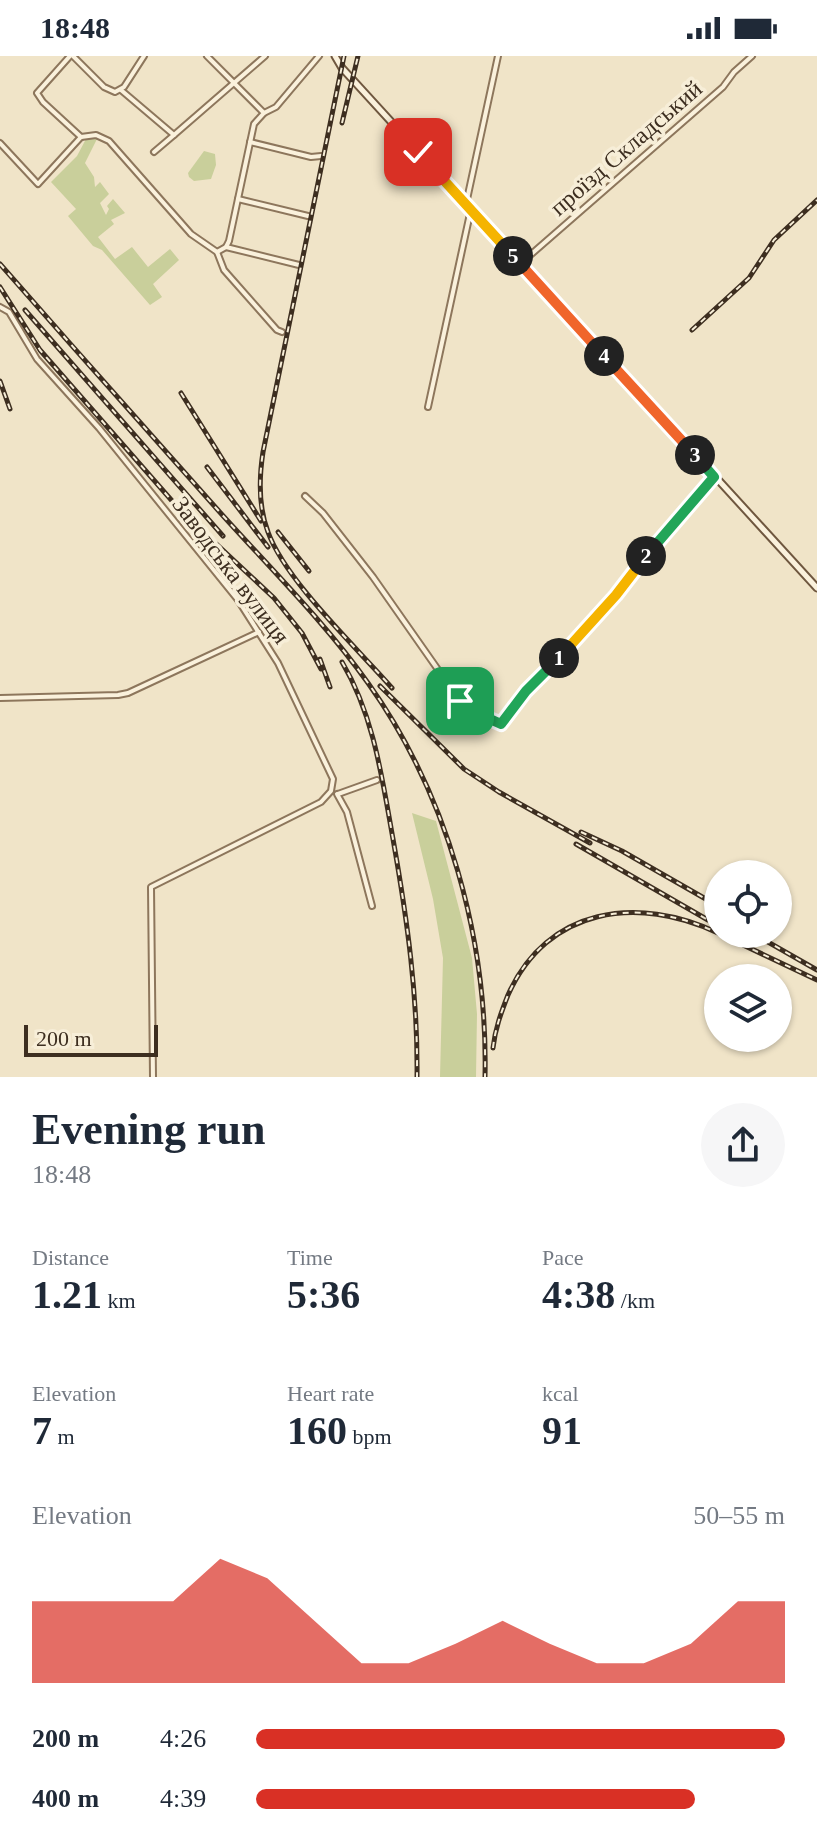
<!DOCTYPE html>
<html lang="en">
<head>
<meta charset="utf-8">
<style>
	body { margin:0; font-family:"Times New Roman",serif; background:#f6f6f7; color:#1f2937; height:100vh; display:flex; flex-direction:column; font-size:30px; white-space:nowrap }
	* { box-sizing:border-box; margin:0 }
	p { font-size:26px; color:#747a83 }
	.icon { flex:none; width:44px; height:44px; fill:none; stroke:currentColor; stroke-width:2; stroke-linecap:round; stroke-linejoin:round }
	.map { position:relative; height:1021px; overflow:hidden }
	.details { display:flex; flex-direction:column; background:#fff; flex:1 }
	.details>* { flex:none }
	.buttons { position:absolute; left:704px; top:804px; display:grid; gap:16px }
	.buttons a { display:grid; place-items:center; width:88px; height:88px; border-radius:50%; background:#fff; box-shadow:0 2px 6px #0004; font-size:40px }
	.scale { position:absolute; left:24px; bottom:20px; width:134px; box-sizing:border-box; padding-left:8px; border:4px solid #3d2e20; border-top:0; font-size:22px; line-height:28px; white-space:nowrap; color:#3d2e20; -webkit-text-stroke:6px #f7eed8; paint-order:stroke }
	.pin { position:absolute; display:grid; place-items:center; width:68px; height:68px; color:#fff; margin:-34px; border-radius:16px; box-shadow:0 4px 12px #0006 }
	.km { position:absolute; width:40px; height:40px; margin:-20px; border-radius:50%; background:#222; color:#fff; font-size:22px; line-height:40px; text-align:center }
	.round { display:grid; place-items:center; flex:none; width:84px; height:84px; border-radius:42px; background:#f6f6f7 }
	.overview { display:flex; align-items:center; justify-content:space-between; height:136px; padding:0 32px }
	h1 { font-size:44px; font-weight:700; line-height:60px }
	.figures { display:grid; grid-template-columns:repeat(3,1fr); gap:12px; height:136px; padding:8px 32px }
	.figures div { display:grid; align-content:center }
	.figures b { font-size:40px; font-weight:700 }
	.figures small { font-size:22px; font-weight:400 }
	.figures p { font-size:22px }
	.chart { height:224px; padding:16px 32px }
	.chart p { display:flex; justify-content:space-between }
	.chart svg { width:100%; height:144px; margin-top:8px; fill:#d93025; opacity:.7 }
	ul { padding:0 32px; list-style:none; font-size:26px }
	li { display:grid; grid-template-columns:128px 96px 1fr; align-items:center; height:60px }
	li i { height:20px; border-radius:10px; background:#d93025 }
	.status { display:flex; justify-content:space-between; align-items:center; height:56px; padding:0 40px; background:#fff; direction:ltr }
	.status svg { height:22px; fill:currentColor }
	.map>svg:first-child { display:block }
	.green { fill:#c9cf9b }
	.lines { fill:none; stroke-linecap:round; stroke-linejoin:round }
	.street-casing { stroke:#8d765c; stroke-width:8 }
	.secondary-casing { stroke:#6f573f; stroke-width:9 }
	.street { stroke:#faf1dc; stroke-width:4 }
	.secondary { stroke:#faf1dc; stroke-width:5 }
	.rail-casing { stroke:#3d2e20; stroke-width:5 }
	.rail { stroke:#f7eed8; stroke-width:2; stroke-dasharray:6; stroke-linecap:butt }
	.split-1-casing { stroke:#fff; stroke-width:16 }
	.split-2-casing { stroke:#fff; stroke-width:16 }
	.split-3-casing { stroke:#fff; stroke-width:16 }
	.split-4-casing { stroke:#fff; stroke-width:16 }
	.split-5-casing { stroke:#fff; stroke-width:16 }
	.split-6-casing { stroke:#fff; stroke-width:16 }
	.split-1 { stroke:#22a559; stroke-width:10 }
	.split-2 { stroke:#f5b400; stroke-width:10 }
	.split-3 { stroke:#22a559; stroke-width:10 }
	.split-4 { stroke:#f0652b; stroke-width:10 }
	.split-5 { stroke:#f0652b; stroke-width:10 }
	.split-6 { stroke:#f5b400; stroke-width:10 }
	.labels { text-anchor:middle; stroke-width:7; stroke-linejoin:round; paint-order:stroke }
	.street-label { font-size:24px; fill:#3d2e20; stroke:#f7eed8 }
</style>
</head>
<body>
<div class="status"><b>18:48</b><svg viewBox="0 0 49 12"><path d="M0 12V9h3v3zM5 12V6h3v6zM10 12V3h3v9zM15 12V0h3v12zM26 1h20v11H26zM47 4h2v5h-2z"/></svg></div>
<div class="map">
<svg width="817" height="1021" viewBox="0 0 817 1021">
	<rect width="100%" height="100%" fill="#f0e4c8"/>
	<g class="green">
		<polygon points="94,82 97,83 85,107 94,121 95,131 100,126 109,138 100,147 106,159 109,153 107,150 113,143 125,157 111,164 114,168 98,181 115,203 132,191 148,211 170,193 179,204 153,228 162,241 150,249 102,194 93,190 68,160 76,153 51,126 77,100 86,83"/>
		<polygon points="204,95 215,98 216,109 211,123 194,125 189,121 188,117"/>
		<polygon points="412,757 436,765 472,902 477,958 476,1021 440,1021 443,902 433,843"/>
	</g>
	<g class="lines">
		<g class="street-casing">
			<g id="street">
				<polyline points="70,0 37,37 43,46 81,81"/>
				<polyline points="73,0 104,31 115,36 124,31 144,0"/>
				<polyline points="207,0 264,57 254,68 229,185 226,191 217,196"/>
				<polyline points="121,34 174,79 265,0"/>
				<polyline points="264,57 276,51 319,0"/>
				<polyline points="81,81 96,79 109,85 191,178 217,196 224,214 277,274 282,276"/>
				<polyline points="250,86 311,101 321,100"/>
				<polyline points="0,87 38,128 81,81"/>
				<polyline points="154,96 174,79"/>
				<polyline points="238,143 308,160"/>
				<polyline points="466,148 498,0"/>
				<polyline points="226,191 299,209"/>
				<polyline points="520,208 723,31 734,16 752,0"/>
				<polyline points="0,251 9,256 37,303 99,372 238,544 278,607 333,723 331,735 321,746 151,831 153,1021"/>
				<polyline points="428,351 471,153"/>
				<path d="M305 440 323 457 373 521 460 645 470 654 501 668C536 622 581 585 616 539 648 499 680 460 714 421"/>
				<polyline points="0,642 118,639 128,637 259,576"/>
				<polyline points="337,738 347,756 372,850"/>
				<polyline points="338,738 377,724"/>
			</g>
		</g>
		<g class="secondary-casing">
			<polyline id="secondary" points="335,0 342,12 817,532"/>
		</g>
		<use href="#street" class="street"/>
		<use href="#secondary" class="secondary"/>
		<g class="rail-casing">
			<g id="rail">
				<path d="M344 0 263 396C259 422 258 450 268 476 285 524 357 592 392 632"/>
				<polyline points="342,67 358,0"/>
				<path d="M0 208C72 290 145 372 217 453 268 510 324 565 368 627 448 739 488 884 485 1021"/>
				<polyline points="0,231 40,294 180,454 274,542 302,577 321,613"/>
				<polyline points="25,254 223,480"/>
				<polyline points="692,274 749,222 774,184 817,144"/>
				<polyline points="0,325 10,353"/>
				<polyline points="181,337 261,465"/>
				<polyline points="207,411 268,491"/>
				<polyline points="278,476 309,515"/>
				<polyline points="320,603 330,631"/>
				<path d="M342 606C374 660 382 722 393 783 407 862 418 940 417 1021"/>
				<polyline points="380,630 464,713 499,736 590,787"/>
				<polyline points="581,776 622,795 718,850"/>
				<polyline points="576,788 708,864"/>
				<polyline points="720,878 817,924"/>
				<polyline points="754,878 817,914"/>
				<path d="M493 992C495 973 501 957 508 939 547 851 638 839 718 877"/>
			</g>
		</g>
		<use href="#rail" class="rail"/>
	</g>
	<g class="lines">
		<g class="split-1-casing">
			<polyline id="split-1" points="460,645 470,654 501,668 526,635 559,602"/>
		</g>
		<g class="split-2-casing">
			<polyline id="split-2" points="559,602 616,539 646,500"/>
		</g>
		<g class="split-3-casing">
			<polyline id="split-3" points="646,500 714,421 695,399"/>
		</g>
		<g class="split-4-casing">
			<polyline id="split-4" points="604,300 695,399"/>
		</g>
		<g class="split-5-casing">
			<polyline id="split-5" points="513,200 604,300"/>
		</g>
		<g class="split-6-casing">
			<polyline id="split-6" points="418,96 513,200"/>
		</g>
		<use href="#split-1" class="split-1"/>
		<use href="#split-2" class="split-2"/>
		<use href="#split-3" class="split-3"/>
		<use href="#split-4" class="split-4"/>
		<use href="#split-5" class="split-5"/>
		<use href="#split-6" class="split-6"/>
	</g>
	<g class="labels">
		<g class="street-label">
			<text transform="translate(626 92) rotate(-41)" y="8">проїзд Складський</text>
			<text transform="translate(231 514) rotate(53)" y="8">Заводська вулиця</text>
		</g>
	</g>
</svg>
<div class="buttons">
<a><svg class="icon" aria-label="locate" viewBox="0 0 24 24"><circle cx="12" cy="12" r="6"/><path d="M12 2v4M12 18v4M2 12h4M18 12h4"/></svg></a>
<a><svg class="icon" aria-label="layers" viewBox="0 0 24 24"><path d="M12 4l9 5-9 5-9-5zM3 14l9 5 9-5"/></svg></a>
</div>
<div class="scale">200 m</div>
<div class="pin" style="left:460px;top:645px;background:#1e9e55"><svg class="icon" aria-label="arrive" viewBox="0 0 24 24"><path d="M6 21V4h12l-3 4 3 4H6"/></svg></div>
<div class="pin" style="left:418px;top:96px;background:#d93025"><svg class="icon" aria-label="check" viewBox="0 0 24 24"><path d="M5 12l5 5 9-10"/></svg></div>
<b class="km" style="left:559px;top:602px">1</b>
<b class="km" style="left:646px;top:500px">2</b>
<b class="km" style="left:695px;top:399px">3</b>
<b class="km" style="left:604px;top:300px">4</b>
<b class="km" style="left:513px;top:200px">5</b>
</div>
<section class="details">
<div class="overview"><div><h1>Evening run</h1><p>18:48</p></div><a class="round"><svg class="icon" aria-label="share" viewBox="0 0 24 24"><path d="M12 15V3M7 8l5-5 5 5M5 13v7h14v-7"/></svg></a></div>
<div class="figures">
<div><p>Distance</p><b>1.21<small> km</small></b></div>
<div><p>Time</p><b>5:36</b></div>
<div><p>Pace</p><b>4:38<small> /km</small></b></div>
</div>
<div class="figures">
<div><p>Elevation</p><b>7<small> m</small></b></div>
<div><p>Heart rate</p><b>160<small> bpm</small></b></div>
<div><p>kcal</p><b>91</b></div>
</div>
<div class="chart"><p><span>Elevation</span>50–55 m</p>
<svg viewBox="0 0 160 44" preserveAspectRatio="none"><path d="M0 44V19L10 19L20 19L30 19L40 6L50 12L60 25L70 38L80 38L90 32L100 25L110 32L120 38L130 38L140 32L150 19L160 19V44z"/></svg>
</div>
<ul>
<li><b>200 m</b>4:26<i style="width:100%"></i></li>
<li><b>400 m</b>4:39<i style="width:83%"></i></li>
</ul>
</section>
</body>
</html>
